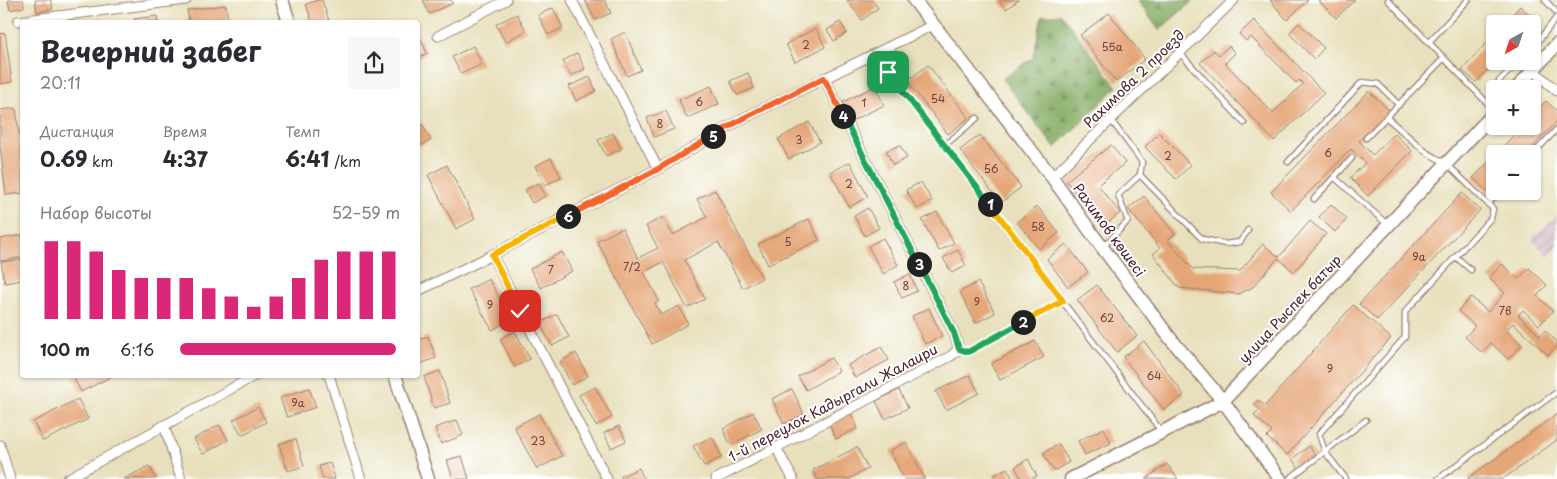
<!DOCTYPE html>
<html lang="ru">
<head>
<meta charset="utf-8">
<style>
	body { margin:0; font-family:"Playpen Sans",sans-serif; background:#f7f7f7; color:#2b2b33; height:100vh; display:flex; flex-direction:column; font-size:19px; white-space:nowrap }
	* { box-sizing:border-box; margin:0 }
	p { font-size:16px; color:#7c7c81 }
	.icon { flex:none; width:28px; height:28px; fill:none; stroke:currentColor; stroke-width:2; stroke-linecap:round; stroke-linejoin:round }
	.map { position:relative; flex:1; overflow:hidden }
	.drawer { position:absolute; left:20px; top:20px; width:400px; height:358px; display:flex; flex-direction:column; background:#fff; border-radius:5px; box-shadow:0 1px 4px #0004 }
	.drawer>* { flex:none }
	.needle { width:32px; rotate:220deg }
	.fabs { position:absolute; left:1486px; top:15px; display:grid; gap:10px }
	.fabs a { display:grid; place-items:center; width:55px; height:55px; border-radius:5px; background:#fff; box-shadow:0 1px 4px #0004; font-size:25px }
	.pin { position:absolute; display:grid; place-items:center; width:42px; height:42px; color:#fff; margin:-21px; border-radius:10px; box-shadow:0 2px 8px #0006 }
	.km { position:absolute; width:25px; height:25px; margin:-12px; border-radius:50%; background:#222; color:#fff; font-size:14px; line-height:25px; text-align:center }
	.round { display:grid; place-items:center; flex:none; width:52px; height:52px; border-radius:5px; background:#f7f7f7 }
	.summary { display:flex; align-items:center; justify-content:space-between; height:85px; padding:0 20px }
	h1 { font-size:28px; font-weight:700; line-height:38px }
	.stats { display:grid; grid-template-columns:repeat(3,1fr); gap:8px; height:85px; padding:5px 20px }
	.stats div { display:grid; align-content:center }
	.stats b { font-size:21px; font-weight:700 }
	.stats small { font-size:14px; font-weight:400 }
	.stats p { font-size:14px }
	.chart { height:140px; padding:10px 20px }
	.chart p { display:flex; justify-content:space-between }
	.chart svg { width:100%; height:90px; margin-top:5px; stroke:#db2777; stroke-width:6 }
	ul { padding:0 20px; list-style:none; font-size:16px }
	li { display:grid; grid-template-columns:80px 60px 1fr; align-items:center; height:38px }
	li i { height:12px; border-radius:6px; background:#db2777 }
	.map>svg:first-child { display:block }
	.industrial { fill:url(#industrial-furrows) }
	.forest { fill:url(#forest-firs); stroke:#666445 }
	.building { fill:#e5a677 }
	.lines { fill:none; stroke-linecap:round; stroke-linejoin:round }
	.lane-casing { stroke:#998074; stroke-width:7 }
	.street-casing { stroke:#998074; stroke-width:11 }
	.secondary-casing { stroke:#998074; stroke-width:15 }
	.lane { stroke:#fff; stroke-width:4.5 }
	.street { stroke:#fff; stroke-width:9 }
	.secondary { stroke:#fff; stroke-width:12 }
	.split-1-casing { stroke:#fff; stroke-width:10 }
	.split-2-casing { stroke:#fff; stroke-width:10 }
	.split-3-casing { stroke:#fff; stroke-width:10 }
	.split-4-casing { stroke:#fff; stroke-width:10 }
	.split-5-casing { stroke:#fff; stroke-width:10 }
	.split-6-casing { stroke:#fff; stroke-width:10 }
	.split-7-casing { stroke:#fff; stroke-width:10 }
	.split-1 { stroke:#22a559; stroke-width:6 }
	.split-2 { stroke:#f5b400; stroke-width:6 }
	.split-3 { stroke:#22a559; stroke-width:6 }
	.split-4 { stroke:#22a559; stroke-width:6 }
	.split-5 { stroke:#f0652b; stroke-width:6 }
	.split-6 { stroke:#f0652b; stroke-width:6 }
	.split-7 { stroke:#f5b400; stroke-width:6 }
	.labels { text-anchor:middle; stroke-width:4; stroke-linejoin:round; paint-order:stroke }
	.number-label { font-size:11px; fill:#71413e }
	.street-label { font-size:14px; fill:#4a1f2b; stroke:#fff }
</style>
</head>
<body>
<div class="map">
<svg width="1557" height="479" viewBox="0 0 1557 479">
	<defs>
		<pattern id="industrial-furrows" width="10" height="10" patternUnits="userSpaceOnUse" patternTransform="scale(1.25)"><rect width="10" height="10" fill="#d2bec4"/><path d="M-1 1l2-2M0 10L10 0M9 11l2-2" fill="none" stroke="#b6a3a9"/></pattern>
		<pattern id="forest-firs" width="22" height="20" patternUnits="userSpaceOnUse" patternTransform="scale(1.25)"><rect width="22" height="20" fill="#81a95f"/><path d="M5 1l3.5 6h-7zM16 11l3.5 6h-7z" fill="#6c894f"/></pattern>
	</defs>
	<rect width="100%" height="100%" fill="#fff"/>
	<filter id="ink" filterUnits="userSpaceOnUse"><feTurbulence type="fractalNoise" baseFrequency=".02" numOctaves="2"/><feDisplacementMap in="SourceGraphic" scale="10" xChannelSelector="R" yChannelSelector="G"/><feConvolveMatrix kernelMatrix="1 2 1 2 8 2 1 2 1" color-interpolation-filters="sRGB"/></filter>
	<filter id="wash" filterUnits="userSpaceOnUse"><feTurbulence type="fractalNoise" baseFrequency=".0096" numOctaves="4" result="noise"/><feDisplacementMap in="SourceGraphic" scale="20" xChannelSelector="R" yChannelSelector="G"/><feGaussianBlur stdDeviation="1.12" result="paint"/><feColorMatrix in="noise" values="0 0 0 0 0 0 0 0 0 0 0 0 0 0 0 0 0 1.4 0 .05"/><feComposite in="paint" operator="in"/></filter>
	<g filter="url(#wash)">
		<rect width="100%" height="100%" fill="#e8e0bc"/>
		<polygon class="industrial" points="1557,215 1557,247 1548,256 1532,239"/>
		<g class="forest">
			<polygon points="1137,0 1194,0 1159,30"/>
			<polygon points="1061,14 1117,87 1055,148 1002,79 1033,58 1042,16"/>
		</g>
		<g id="blocks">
			<g class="building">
				<polygon points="8,0 23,0 24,7 10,10"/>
				<polygon points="35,0 51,0 53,9 37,12"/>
				<polygon points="318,0 322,0 329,21 312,22 306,4"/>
				<polygon points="423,0 451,0 453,3 429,14"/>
				<polygon points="585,0 605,0 611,13 595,20"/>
				<polygon points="847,0 872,0 878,8 862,20"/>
				<polygon points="999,0 1019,0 1006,9"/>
				<polygon points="1270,0 1308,0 1287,20"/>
				<polygon points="1318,0 1355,0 1336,18"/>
				<polygon points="226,5 228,22 189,22 187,10"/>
				<polygon points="1520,6 1534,19 1529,24 1504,24"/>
				<polygon points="553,8 563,28 548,35 538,15"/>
				<polygon points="1109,13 1145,59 1116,82 1080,35"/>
				<polygon points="517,14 526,31 505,42 496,24"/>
				<polygon points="157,16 158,22 134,22 134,19"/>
				<polygon points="1254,20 1324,93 1274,141 1200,63 1214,50 1219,55 1229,46 1235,53 1225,63 1273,113 1303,84 1299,80 1296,83 1251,37 1246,41 1239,34"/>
				<polygon points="840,22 847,33 834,41 827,30"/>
				<polygon points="1299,23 1324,48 1314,59 1289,33"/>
				<polygon points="816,28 825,47 795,62 786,44"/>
				<polygon points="625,32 641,70 627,76 611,39"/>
				<polygon points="5,33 12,82 0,84 0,34"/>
				<polygon points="418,33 427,53 418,58"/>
				<polygon points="1495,34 1495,62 1476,82 1462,70"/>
				<polygon points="473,46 482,64 461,74 452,57"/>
				<polygon points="577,53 585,69 571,76 563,61"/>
				<polygon points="928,65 969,118 948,134 907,81"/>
				<polygon points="748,73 754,88 737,95 730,81"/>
				<polygon points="590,77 596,91 576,101 569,86"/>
				<polygon points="711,86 719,104 687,118 679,100"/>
				<polygon points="875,86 884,105 852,121 843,102"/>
				<polygon points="1369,91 1389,110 1359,141 1373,155 1394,133 1412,151 1368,196 1350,178 1365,163 1351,149 1291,211 1271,192"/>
				<polygon points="1546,101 1557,111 1557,121 1526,154 1496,154 1522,126 1532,126 1532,115"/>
				<polygon points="16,108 22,157 22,193 6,195 0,146 0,110"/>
				<polygon points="666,111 674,129 654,137 647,118"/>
				<polygon points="809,122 820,142 789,159 778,139"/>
				<polygon points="422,124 431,140 418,147 418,127"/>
				<polygon points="613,133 621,149 606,156 598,140"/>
				<polygon points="1159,133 1191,165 1176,179 1145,147"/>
				<polygon points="980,135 1021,187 1001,203 960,150"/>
				<polygon points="900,145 907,158 893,165 886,151"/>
				<polygon points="1111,145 1125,163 1098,185 1120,213 1103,227 1066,181"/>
				<polygon points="1495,155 1495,186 1489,193 1473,178"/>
				<polygon points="551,158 561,177 545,185 535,166"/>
				<polygon points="850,162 868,197 849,207 830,172"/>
				<polygon points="447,165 475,219 456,229 428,175"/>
				<polygon points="921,182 932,201 917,209 906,190"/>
				<polygon points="539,183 546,196 532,203 525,190"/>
				<polygon points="715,190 762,278 743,288 718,242 684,260 705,299 687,308 663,262 644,272 659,301 655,303 661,315 679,306 688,324 652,344 597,241 622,228 638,258 658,248 646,226 663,217 673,235 707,217 697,199"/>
				<polygon points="1462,193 1480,210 1377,320 1359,304"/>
				<polygon points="1144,196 1175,234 1167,240 1193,269 1240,271 1263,244 1279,257 1310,221 1326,234 1294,272 1278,258 1253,287 1239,294 1179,288 1153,254 1160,248 1128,209"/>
				<polygon points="1331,204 1347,219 1335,232 1319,217"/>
				<polygon points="1037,206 1059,233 1039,249 1017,222"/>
				<polygon points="868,208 879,228 865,236 854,216"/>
				<polygon points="937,212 954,243 939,251 922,220"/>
				<polygon points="809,219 819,240 768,265 758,244"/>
				<polygon points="22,235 22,257 0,261 0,239"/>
				<polygon points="883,238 898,265 883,274 868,246"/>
				<polygon points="1066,244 1088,272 1068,287 1047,259"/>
				<polygon points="958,250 966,266 952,273 943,258"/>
				<polygon points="562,252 572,271 541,288 530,269"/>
				<polygon points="22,259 22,280 5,283 1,262"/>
				<polygon points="1502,264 1518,279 1529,268 1547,285 1537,296 1553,311 1539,325 1523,310 1518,315 1540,336 1545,330 1557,342 1557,346 1548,355 1513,323 1506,330 1522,345 1508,359 1491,343 1482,353 1465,337 1475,326 1458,311 1471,297 1488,312 1505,293 1489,278"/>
				<polygon points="910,274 917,291 902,298 894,282"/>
				<polygon points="489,279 511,320 492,330 469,289"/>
				<polygon points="978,282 995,313 976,323 960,292"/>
				<polygon points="1097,285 1137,336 1117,352 1077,300"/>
				<polygon points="1353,305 1391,338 1287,455 1267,437 1272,432 1254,416 1260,410 1254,405 1258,400 1265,406"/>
				<polygon points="929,308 942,336 925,344 912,316"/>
				<polygon points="557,314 569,337 552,346 540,323"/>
				<polygon points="515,331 530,359 515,367 500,339"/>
				<polygon points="428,336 436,358 420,364 418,357 418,340"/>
				<polygon points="1035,341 1044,357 1000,380 991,364"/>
				<polygon points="1144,341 1184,395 1164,410 1123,357"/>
				<polygon points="881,347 889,360 855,378 848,365"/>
				<polygon points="576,353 588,376 572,385 560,362"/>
				<polygon points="831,358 839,371 806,390 798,376"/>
				<polygon points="440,371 450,403 434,408 424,377"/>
				<polygon points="72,375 114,375 81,392"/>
				<polygon points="970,375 979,393 946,410 936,391"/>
				<polygon points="595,387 612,417 596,426 579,395"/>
				<polygon points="309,388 316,407 287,417 280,398"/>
				<polygon points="792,389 804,414 784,424 772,399"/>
				<polygon points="899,390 908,408 885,419 876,401"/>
				<polygon points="78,399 88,419 43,441 33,422"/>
				<polygon points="258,407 266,422 242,435 233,420"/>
				<polygon points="753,412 762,429 731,445 723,429"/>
				<polygon points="539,414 562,456 537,469 514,427"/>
				<polygon points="851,414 858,428 836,439 829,424"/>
				<polygon points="1557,414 1557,440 1503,479 1467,479"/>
				<polygon points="457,420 463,435 441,444 435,428"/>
				<polygon points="219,425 228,440 203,454 194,439"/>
				<polygon points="619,426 626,441 611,448 604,433"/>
				<polygon points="1104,428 1111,443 1085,455 1078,441"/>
				<polygon points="712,437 722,457 704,466 693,446"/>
				<polygon points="296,439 304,466 288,471 279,444"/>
				<polygon points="906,442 925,479 904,479 890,451"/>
				<polygon points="1059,444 1069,462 1054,471 1043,453"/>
				<polygon points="1309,446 1316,456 1299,469 1292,459"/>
				<polygon points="857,447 868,469 848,479 817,479 813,470"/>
				<polygon points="462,456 469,479 453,479 447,460"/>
				<polygon points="1028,459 1037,476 1031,479 1022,479 1015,467"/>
				<polygon points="330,463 335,479 323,479 319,466"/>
				<polygon points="1167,464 1178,479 1146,479"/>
				<polygon points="149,466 156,479 124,479"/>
				<polygon points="639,468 644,479 623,479 621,476"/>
				<polygon points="1007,468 1013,479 996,479 994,475"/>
			</g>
		</g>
	</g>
	<g filter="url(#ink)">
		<use href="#blocks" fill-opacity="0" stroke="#998074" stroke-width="1"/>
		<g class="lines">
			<g class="lane-casing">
				<g id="lane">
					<polyline points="1388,0 1494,110"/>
					<polyline points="1545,0 1557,13"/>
					<polyline points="1428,43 1468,0"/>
					<polyline points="1532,49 1557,17"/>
					<polyline points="1180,53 1244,123"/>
					<polyline points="888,72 1161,431"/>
					<polyline points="1499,81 1520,61"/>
					<polyline points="1111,120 1142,162 1140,175 1202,239 1226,244 1240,242 1248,230"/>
					<polyline points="1366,138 1444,58"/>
					<polyline points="945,145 977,118"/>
					<polyline points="1532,155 1557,129"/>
					<polyline points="1288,162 1362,82 1378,84 1399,105"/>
					<polyline points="1334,177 1388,225"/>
					<polyline points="1314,199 1352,158"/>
					<polyline points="1488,204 1499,191"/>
					<polyline points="1103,247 1128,221 1118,195 1140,175"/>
					<polyline points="1456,257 1471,270"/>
					<polyline points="959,349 968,352 1063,301"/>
					<polyline points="1289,479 1366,420"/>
					<polyline points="1346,479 1325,452 1319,434 1405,337 1405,312 1491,218 1493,209 1447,164 1426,152 1386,117"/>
					<polyline points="1438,479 1557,392"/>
				</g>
			</g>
			<g class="street-casing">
				<g id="street">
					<polyline points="572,0 658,169"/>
					<polyline points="18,21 186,0"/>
					<polyline points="438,36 506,0"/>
					<polyline points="1533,70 1557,91"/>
					<polyline points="1052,177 1234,0"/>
					<polyline points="492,255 607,479"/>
					<polyline points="418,291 492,255 658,169 742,119 933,25"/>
					<polyline points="329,375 361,479"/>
					<polyline points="164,425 181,479"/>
					<polyline points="0,445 10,479"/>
					<polyline points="777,449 793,479"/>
					<polyline points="67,479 256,375"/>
					<polyline points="716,479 951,356 959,349 954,333 824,78"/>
				</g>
			</g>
			<g class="secondary-casing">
				<g id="secondary">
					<polyline points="282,0 289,22"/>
					<polyline points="914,0 1052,177 1093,235 1170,338 1223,401 1280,479"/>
					<polyline points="1516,89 1557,44"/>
					<polyline points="395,375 428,479"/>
					<polyline points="1071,479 1223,401 1495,112"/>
				</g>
			</g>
			<use href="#lane" class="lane"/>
			<use href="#street" class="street"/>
			<use href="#secondary" class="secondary"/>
		</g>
	</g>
	<g class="lines" filter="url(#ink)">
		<g class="split-1-casing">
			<polyline id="split-1" points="888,72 990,204"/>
		</g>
		<g class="split-2-casing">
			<polyline id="split-2" points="990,204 1063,301 1023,322"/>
		</g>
		<g class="split-3-casing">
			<polyline id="split-3" points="919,264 954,333 959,349 968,352 1023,322"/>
		</g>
		<g class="split-4-casing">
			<polyline id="split-4" points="843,116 919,264"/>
		</g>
		<g class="split-5-casing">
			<polyline id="split-5" points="713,136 742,119 824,78 843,116"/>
		</g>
		<g class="split-6-casing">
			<polyline id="split-6" points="568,216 658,169 713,136"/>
		</g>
		<g class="split-7-casing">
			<polyline id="split-7" points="520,311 492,255 568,216"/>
		</g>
		<use href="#split-1" class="split-1"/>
		<use href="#split-2" class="split-2"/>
		<use href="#split-3" class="split-3"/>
		<use href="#split-4" class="split-4"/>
		<use href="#split-5" class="split-5"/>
		<use href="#split-6" class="split-6"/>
		<use href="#split-7" class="split-7"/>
	</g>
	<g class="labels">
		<g class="number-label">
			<text x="806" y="49">2</text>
			<text x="1112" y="51">55а</text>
			<text x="938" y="103">54</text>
			<text x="699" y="106">6</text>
			<text x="864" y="107">1</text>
			<text x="660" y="128">8</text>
			<text x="799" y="144">3</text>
			<text x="1328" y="157">6</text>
			<text x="1168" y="160">2</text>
			<text x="991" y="173">56</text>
			<text x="849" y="188">2</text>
			<text x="1038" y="231">58</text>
			<text x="788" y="246">5</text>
			<text x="1419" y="261">9а</text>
			<text x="632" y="271">7/2</text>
			<text x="551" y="274">7</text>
			<text x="906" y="290">8</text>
			<text x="977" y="306">9</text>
			<text x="490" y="309">9</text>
			<text x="1505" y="315">7в</text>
			<text x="1107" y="322">62</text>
			<text x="1330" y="373">9</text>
			<text x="1154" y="380">64</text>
			<text x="298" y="407">9а</text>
			<text x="538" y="445">23</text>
		</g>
		<g class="street-label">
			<text transform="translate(1134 79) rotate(-44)" y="5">Рахимова 2 проезд</text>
			<text transform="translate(1109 230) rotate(54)" y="5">Рахимов көшесі</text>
			<text transform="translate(1290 309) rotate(-47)" y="5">улица Рыспек батыр</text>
			<text transform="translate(833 403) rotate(-28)" y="5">1-й переулок Кадыргали Жалаири</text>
		</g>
	</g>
</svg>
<div class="fabs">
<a><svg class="needle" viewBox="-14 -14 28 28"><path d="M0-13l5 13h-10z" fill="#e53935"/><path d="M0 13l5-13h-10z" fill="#7c7c81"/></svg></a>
<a>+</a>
<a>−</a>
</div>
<div class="pin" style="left:888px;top:72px;background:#1e9e55"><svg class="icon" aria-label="arrive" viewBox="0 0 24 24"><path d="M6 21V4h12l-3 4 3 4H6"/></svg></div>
<div class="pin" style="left:520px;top:311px;background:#d93025"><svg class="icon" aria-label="check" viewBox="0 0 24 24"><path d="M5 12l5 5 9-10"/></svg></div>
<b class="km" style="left:990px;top:204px">1</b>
<b class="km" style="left:1023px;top:322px">2</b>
<b class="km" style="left:919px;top:264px">3</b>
<b class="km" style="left:843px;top:116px">4</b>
<b class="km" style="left:713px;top:136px">5</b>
<b class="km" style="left:568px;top:216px">6</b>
<section class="drawer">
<div class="summary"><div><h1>Вечерний забег</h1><p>20:11</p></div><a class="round"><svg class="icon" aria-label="share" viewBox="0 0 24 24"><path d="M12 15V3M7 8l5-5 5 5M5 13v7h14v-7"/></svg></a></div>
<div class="stats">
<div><p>Дистанция</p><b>0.69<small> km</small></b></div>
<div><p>Время</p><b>4:37</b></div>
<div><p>Темп</p><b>6:41<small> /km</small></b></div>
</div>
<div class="chart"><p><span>Набор высоты</span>52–59 m</p>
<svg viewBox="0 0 160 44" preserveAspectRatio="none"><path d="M5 44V6M15 44V6M25 44V11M35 44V20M45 44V24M55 44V24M65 44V24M75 44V29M85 44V33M95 44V38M105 44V33M115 44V24M125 44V15M135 44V11M145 44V11M155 44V11"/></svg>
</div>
<ul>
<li><b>100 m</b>6:16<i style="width:98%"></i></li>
</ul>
</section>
</div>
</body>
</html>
